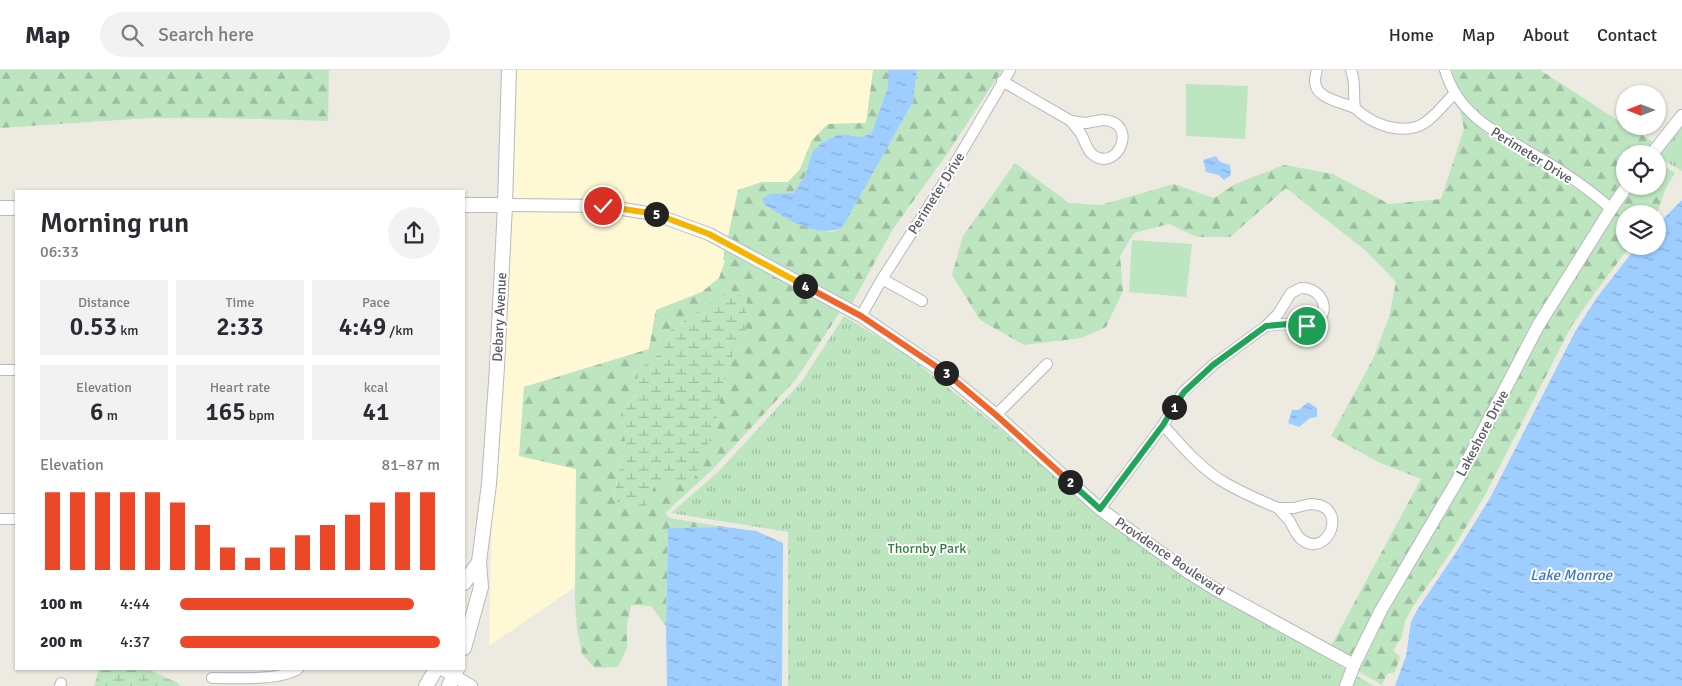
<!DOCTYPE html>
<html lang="en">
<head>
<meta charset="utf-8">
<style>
	body { margin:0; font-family:Signika,sans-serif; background:#f2f2f3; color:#2b2b33; height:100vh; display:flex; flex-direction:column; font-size:19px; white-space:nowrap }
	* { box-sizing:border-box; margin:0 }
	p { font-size:16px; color:#7c7c81 }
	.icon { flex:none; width:28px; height:28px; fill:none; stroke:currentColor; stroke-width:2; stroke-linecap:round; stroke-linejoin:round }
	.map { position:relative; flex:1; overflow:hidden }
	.drawer { position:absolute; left:15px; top:120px; width:450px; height:480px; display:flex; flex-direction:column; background:#fff; border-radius:0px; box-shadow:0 1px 4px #0004 }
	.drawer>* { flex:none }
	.needle { width:32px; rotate:270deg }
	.tools { position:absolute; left:1616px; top:15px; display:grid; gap:10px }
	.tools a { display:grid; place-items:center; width:50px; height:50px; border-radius:50%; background:#fff; box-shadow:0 1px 4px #0004; font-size:25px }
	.pin { position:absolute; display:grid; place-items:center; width:42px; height:42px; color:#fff; margin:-21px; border:2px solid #fff; border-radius:50%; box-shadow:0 1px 5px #0007 }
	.km { position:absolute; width:25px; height:25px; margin:-12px; border-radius:50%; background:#222; color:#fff; font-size:14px; line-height:25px; text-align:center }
	.round { display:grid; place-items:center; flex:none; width:52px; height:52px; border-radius:26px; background:#f2f2f3 }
	.headline { display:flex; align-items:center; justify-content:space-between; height:85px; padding:0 25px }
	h1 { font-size:28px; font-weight:600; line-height:38px }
	.stats { display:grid; grid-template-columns:repeat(3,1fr); gap:8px; height:85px; padding:5px 25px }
	.stats div { display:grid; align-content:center; border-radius:0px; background:#f2f2f3; text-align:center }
	.stats b { font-size:25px; font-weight:600 }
	.stats small { font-size:14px; font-weight:400 }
	.stats p { font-size:14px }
	.chart { height:140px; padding:10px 25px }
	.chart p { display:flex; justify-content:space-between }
	.chart svg { width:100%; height:90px; margin-top:5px; stroke:#ec4727; stroke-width:6 }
	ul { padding:0 25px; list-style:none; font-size:16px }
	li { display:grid; grid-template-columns:80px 60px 1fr; align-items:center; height:38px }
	li i { height:12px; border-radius:6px; background:#ec4727 }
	header { display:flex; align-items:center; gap:30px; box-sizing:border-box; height:70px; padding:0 25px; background:#fff; border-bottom:1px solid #e1e1e2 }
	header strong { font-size:24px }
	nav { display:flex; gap:28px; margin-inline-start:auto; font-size:18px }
	.search { width:350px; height:45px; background:#f2f2f3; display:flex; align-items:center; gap:12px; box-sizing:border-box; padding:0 18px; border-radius:28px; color:#7c7c81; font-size:19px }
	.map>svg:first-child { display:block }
	.commercial { fill:#fef8d4 }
	.green { fill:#bce5c0 }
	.forest { fill:url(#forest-firs); fill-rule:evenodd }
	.wetland { fill:url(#wetland-marsh) }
	.park { fill:url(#park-tufts) }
	.water { fill:url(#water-ripples) }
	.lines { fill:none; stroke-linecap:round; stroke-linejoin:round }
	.minor-casing { stroke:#b6b8be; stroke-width:12 }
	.tertiary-casing { stroke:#b6b8be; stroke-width:14 }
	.secondary-casing { stroke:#b7bac0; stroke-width:16 }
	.minor { stroke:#fff; stroke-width:10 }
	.tertiary { stroke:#fff; stroke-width:12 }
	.secondary { stroke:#fff; stroke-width:14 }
	.split-1-casing { stroke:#fff; stroke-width:10 }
	.split-2-casing { stroke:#fff; stroke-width:10 }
	.split-3-casing { stroke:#fff; stroke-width:10 }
	.split-4-casing { stroke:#fff; stroke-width:10 }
	.split-5-casing { stroke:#fff; stroke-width:10 }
	.split-6-casing { stroke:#fff; stroke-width:10 }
	.split-1 { stroke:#22a559; stroke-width:6 }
	.split-2 { stroke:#22a559; stroke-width:6 }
	.split-3 { stroke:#f0652b; stroke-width:6 }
	.split-4 { stroke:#f0652b; stroke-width:6 }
	.split-5 { stroke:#f5b400; stroke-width:6 }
	.split-6 { stroke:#f5b400; stroke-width:6 }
	.labels { text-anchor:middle; stroke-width:4; stroke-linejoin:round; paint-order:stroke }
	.street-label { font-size:14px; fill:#595d62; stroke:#fff }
	.park-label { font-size:14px; fill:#31813c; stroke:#fff }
	.water-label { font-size:15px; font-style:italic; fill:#3f75c5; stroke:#fff }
</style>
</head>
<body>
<header>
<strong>Map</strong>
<div class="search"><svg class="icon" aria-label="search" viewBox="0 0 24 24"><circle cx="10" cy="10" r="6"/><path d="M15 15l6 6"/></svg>Search here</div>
<nav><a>Home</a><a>Map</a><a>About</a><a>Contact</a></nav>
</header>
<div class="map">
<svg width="1682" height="616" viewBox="0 0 1682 616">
	<defs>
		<pattern id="forest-firs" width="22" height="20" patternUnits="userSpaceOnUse" patternTransform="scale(1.25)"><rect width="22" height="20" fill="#bce5c0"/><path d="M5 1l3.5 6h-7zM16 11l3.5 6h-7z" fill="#9cbd9f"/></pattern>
		<pattern id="wetland-marsh" width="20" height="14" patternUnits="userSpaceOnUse" patternTransform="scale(1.25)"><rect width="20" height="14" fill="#bce5c0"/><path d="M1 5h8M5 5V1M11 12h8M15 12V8" fill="none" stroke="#9cbd9f"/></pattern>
		<pattern id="park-tufts" width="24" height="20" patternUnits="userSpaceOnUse" patternTransform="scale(1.25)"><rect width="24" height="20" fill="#bce5c0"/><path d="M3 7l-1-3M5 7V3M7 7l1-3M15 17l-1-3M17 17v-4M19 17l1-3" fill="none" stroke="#9cbd9f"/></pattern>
		<pattern id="water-ripples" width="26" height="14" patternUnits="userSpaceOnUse" patternTransform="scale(1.25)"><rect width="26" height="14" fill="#9ecdff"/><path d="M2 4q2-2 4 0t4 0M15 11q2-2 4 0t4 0" fill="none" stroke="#84aad2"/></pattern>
	</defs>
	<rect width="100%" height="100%" fill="#edebe1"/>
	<g class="commercial">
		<polygon points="515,0 873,0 866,53 828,54 812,70 800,99 788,112 762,112 738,120 728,167 712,159 657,139 511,130"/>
		<polygon points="511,141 603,141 653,149 706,169 725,179 723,190 725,191 719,208 702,222 656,240 649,279 524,317 576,399 575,517 489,576 492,439 496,409"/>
	</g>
	<g class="green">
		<polygon points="1186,14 1248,16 1245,69 1186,66"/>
		<polygon points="1132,170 1192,174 1186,227 1129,222"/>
	</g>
	<g class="forest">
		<polygon points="0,0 329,0 328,51 226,48 149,48 0,58"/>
		<polygon points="873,0 888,0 888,17 871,64 860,67 840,64 812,82 806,104 794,124 769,124 817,160 832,162 842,158 913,32 917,0 1002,0 947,84 893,159 851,235 728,167 738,120 762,112 788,112 800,99 812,70 828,54 866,53"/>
		<path d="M1452 0H1540L1625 55V56H1628L1653 72 1644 84H1625V109L1610 130C1592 114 1570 100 1550 87 1518 68 1458 41 1452 0Z"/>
		<polygon points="1460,39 1474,53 1492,68 1542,97 1594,131 1603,139 1532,253 1451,408 1375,538 1351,587 1331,576 1421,409 1378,392 1331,366 1373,289 1389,247 1396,212 1366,181 1286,118 1230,167 1197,167 1169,154 1134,163 1120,186 1123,221 1106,257 1081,268 1024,275 980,250 952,205 963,166 1015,93 1069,133 1101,135 1174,114 1214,128 1235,114 1284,95 1333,104 1389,134 1441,129 1464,59"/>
		<polygon points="1658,92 1675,103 1665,120 1657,144 1625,144 1625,176 1630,176 1594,224 1571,257 1485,425 1453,479 1412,538 1405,551 1402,567 1393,580 1400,587 1395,602 1387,604 1382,615 1358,601 1387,543 1463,413 1544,258 1616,142 1620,139 1635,116 1658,116"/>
		<path d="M725 179 840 242 797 308 713 399 666 442 667 446 670 448 725 457 668 458 666 556 651 536 631 535 627 555V578L618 597 595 598 582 584 577 559 575 531 576 399 519 386 524 317 649 279 656 240 702 222 719 208 725 191 723 190ZM690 248 745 264 726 298 715 357 656 412 613 429 625 373 623 338 637 324 638 300 663 281 671 260Z"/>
	</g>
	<g class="wetland">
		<polygon points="730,220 747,229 745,264 726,298 715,357 692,414 656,412 644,442 613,430 625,373 623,338 637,324 638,300 663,281 671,260"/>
		<polygon points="99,599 147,599 178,613 180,616 94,616"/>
	</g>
	<g class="park">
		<polygon points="1682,50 1682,101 1658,87"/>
		<polygon points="844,246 904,283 994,354 1097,442 1246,541 1374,616 788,616 788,462 671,443 717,403 802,311"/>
	</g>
	<g class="water">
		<path d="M888 0H917L913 32 842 158C814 168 787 149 765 135L762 129 770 124 794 123 806 104 812 82 823 72 840 64 860 67 871 64 888 17Z"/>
		<polygon points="1216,86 1220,92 1230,95 1231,105 1224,110 1219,105 1206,102 1203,90"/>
		<polygon points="1682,130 1682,616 1395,616 1406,586 1411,552 1417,540 1457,481 1490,428 1576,260 1598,226 1637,176 1658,176 1658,154"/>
		<polygon points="1308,332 1317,338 1317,347 1310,348 1299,357 1288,353 1292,340 1299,340"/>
		<polygon points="725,457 756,461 783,473 782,616 667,616 666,556 668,458"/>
	</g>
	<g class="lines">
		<g class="minor-casing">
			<g id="minor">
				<path d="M1317 0C1307 28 1336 30 1355 38 1353 26 1356 11 1351 0"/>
				<path d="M1445 0C1459 49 1505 67 1545 91 1568 105 1591 120 1611 139"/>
				<polyline points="1002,11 1071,51"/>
				<path d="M1355 38C1369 52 1394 63 1416 57 1429 54 1444 34 1454 24"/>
				<path d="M1102 50C1141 51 1117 105 1092 84 1086 79 1085 70 1081 64 1078 59 1074 55 1071 51L1086 53Z"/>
				<polyline points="882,209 922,231"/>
				<path d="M1301 218C1323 217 1333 244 1313 254 1305 258 1298 254 1290 254 1282 254 1274 255 1266 256L1278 244 1291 223Z"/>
				<polyline points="861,246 882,209 941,117 1010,0"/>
				<polyline points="0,300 16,300"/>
				<polyline points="996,345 1047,294"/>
				<path d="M1163 355C1181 375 1199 397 1222 411 1240 422 1259 430 1278 438"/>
				<path d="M1310 434C1351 434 1328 491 1301 469 1295 464 1293 456 1289 450 1285 446 1281 442 1278 438H1294Z"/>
				<polyline points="1100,439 1163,355 1183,322 1213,295 1266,256"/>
				<polyline points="0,449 16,449"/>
				<path d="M212 608C235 608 279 611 298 599"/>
				<polyline points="60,616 61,613"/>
			</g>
		</g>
		<g class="tertiary-casing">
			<g id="tertiary">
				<polyline points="1652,84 1682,46"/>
				<polyline points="505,135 603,136 654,144 709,164 861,246 946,304 996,345 1100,439 1188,502 1215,519 1354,595"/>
				<polyline points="442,599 471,616"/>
				<polyline points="1346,616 1354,595 1381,540 1457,411 1538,256 1611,139 1627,116"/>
			</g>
		</g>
		<g class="secondary-casing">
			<g id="secondary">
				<polyline points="464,135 505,135"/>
				<polyline points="0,138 16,138"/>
				<polyline points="464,513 479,492"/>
				<polyline points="464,578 481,517 479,492 489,414 497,297 505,135 509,0"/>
				<polyline points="426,616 436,599"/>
				<polyline points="449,616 457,599"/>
			</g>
		</g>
		<use href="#minor" class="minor"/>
		<use href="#tertiary" class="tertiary"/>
		<use href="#secondary" class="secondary"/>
	</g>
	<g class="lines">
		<g class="split-1-casing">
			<polyline id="split-1" points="1174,337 1184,322 1213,295 1266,256 1288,254 1307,256"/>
		</g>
		<g class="split-2-casing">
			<polyline id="split-2" points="1070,412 1100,439 1163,355 1174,337"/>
		</g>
		<g class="split-3-casing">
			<polyline id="split-3" points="946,303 996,345 1070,412"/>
		</g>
		<g class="split-4-casing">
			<polyline id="split-4" points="805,216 861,246 946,303"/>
		</g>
		<g class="split-5-casing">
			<polyline id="split-5" points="656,144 709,164 805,216"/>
		</g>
		<g class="split-6-casing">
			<polyline id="split-6" points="603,136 656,144"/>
		</g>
		<use href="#split-1" class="split-1"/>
		<use href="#split-2" class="split-2"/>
		<use href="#split-3" class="split-3"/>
		<use href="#split-4" class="split-4"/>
		<use href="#split-5" class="split-5"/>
		<use href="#split-6" class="split-6"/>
	</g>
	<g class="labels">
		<g class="street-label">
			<text transform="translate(1532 85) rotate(32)" y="5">Perimeter Drive</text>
			<text transform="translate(936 123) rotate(-58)" y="5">Perimeter Drive</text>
			<text transform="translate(499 247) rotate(-87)" y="5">Debary Avenue</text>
			<text transform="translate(1482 363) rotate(-62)" y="5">Lakeshore Drive</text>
			<text transform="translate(1170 486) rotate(34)" y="5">Providence Boulevard</text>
		</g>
		<g class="park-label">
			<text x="927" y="483">Thornby Park</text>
		</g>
		<g class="water-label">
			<text x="1571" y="510">Lake Monroe</text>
		</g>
	</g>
</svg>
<div class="tools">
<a><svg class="needle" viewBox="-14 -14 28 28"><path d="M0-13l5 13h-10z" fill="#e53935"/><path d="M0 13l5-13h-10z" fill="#7c7c81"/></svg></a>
<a><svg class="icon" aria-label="locate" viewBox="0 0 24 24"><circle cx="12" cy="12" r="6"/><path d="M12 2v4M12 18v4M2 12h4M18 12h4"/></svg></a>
<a><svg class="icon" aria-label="layers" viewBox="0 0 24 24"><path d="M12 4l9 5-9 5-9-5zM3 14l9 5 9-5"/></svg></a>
</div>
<div class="pin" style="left:1307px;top:256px;background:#1e9e55"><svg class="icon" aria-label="arrive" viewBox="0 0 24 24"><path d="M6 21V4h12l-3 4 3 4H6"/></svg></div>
<div class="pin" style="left:603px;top:136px;background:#d93025"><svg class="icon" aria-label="check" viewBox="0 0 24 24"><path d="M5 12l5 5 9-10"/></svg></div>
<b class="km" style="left:1174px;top:337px">1</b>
<b class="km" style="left:1070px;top:412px">2</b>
<b class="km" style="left:946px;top:303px">3</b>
<b class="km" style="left:805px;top:216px">4</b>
<b class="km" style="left:656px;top:144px">5</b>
<section class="drawer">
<div class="headline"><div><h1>Morning run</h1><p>06:33</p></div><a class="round"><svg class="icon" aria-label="share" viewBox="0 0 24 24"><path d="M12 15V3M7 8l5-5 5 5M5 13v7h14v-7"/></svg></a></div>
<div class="stats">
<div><p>Distance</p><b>0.53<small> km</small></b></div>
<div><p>Time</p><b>2:33</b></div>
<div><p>Pace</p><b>4:49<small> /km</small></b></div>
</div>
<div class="stats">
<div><p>Elevation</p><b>6<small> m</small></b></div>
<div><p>Heart rate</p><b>165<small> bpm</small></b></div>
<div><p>kcal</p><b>41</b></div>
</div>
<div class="chart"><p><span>Elevation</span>81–87 m</p>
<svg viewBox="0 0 160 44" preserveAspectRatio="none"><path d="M5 44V6M15 44V6M25 44V6M35 44V6M45 44V6M55 44V11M65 44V22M75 44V33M85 44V38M95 44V33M105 44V27M115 44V22M125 44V17M135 44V11M145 44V6M155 44V6"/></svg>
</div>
<ul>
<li><b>100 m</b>4:44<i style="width:90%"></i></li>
<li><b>200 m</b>4:37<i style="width:100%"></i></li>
</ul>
</section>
</div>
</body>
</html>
